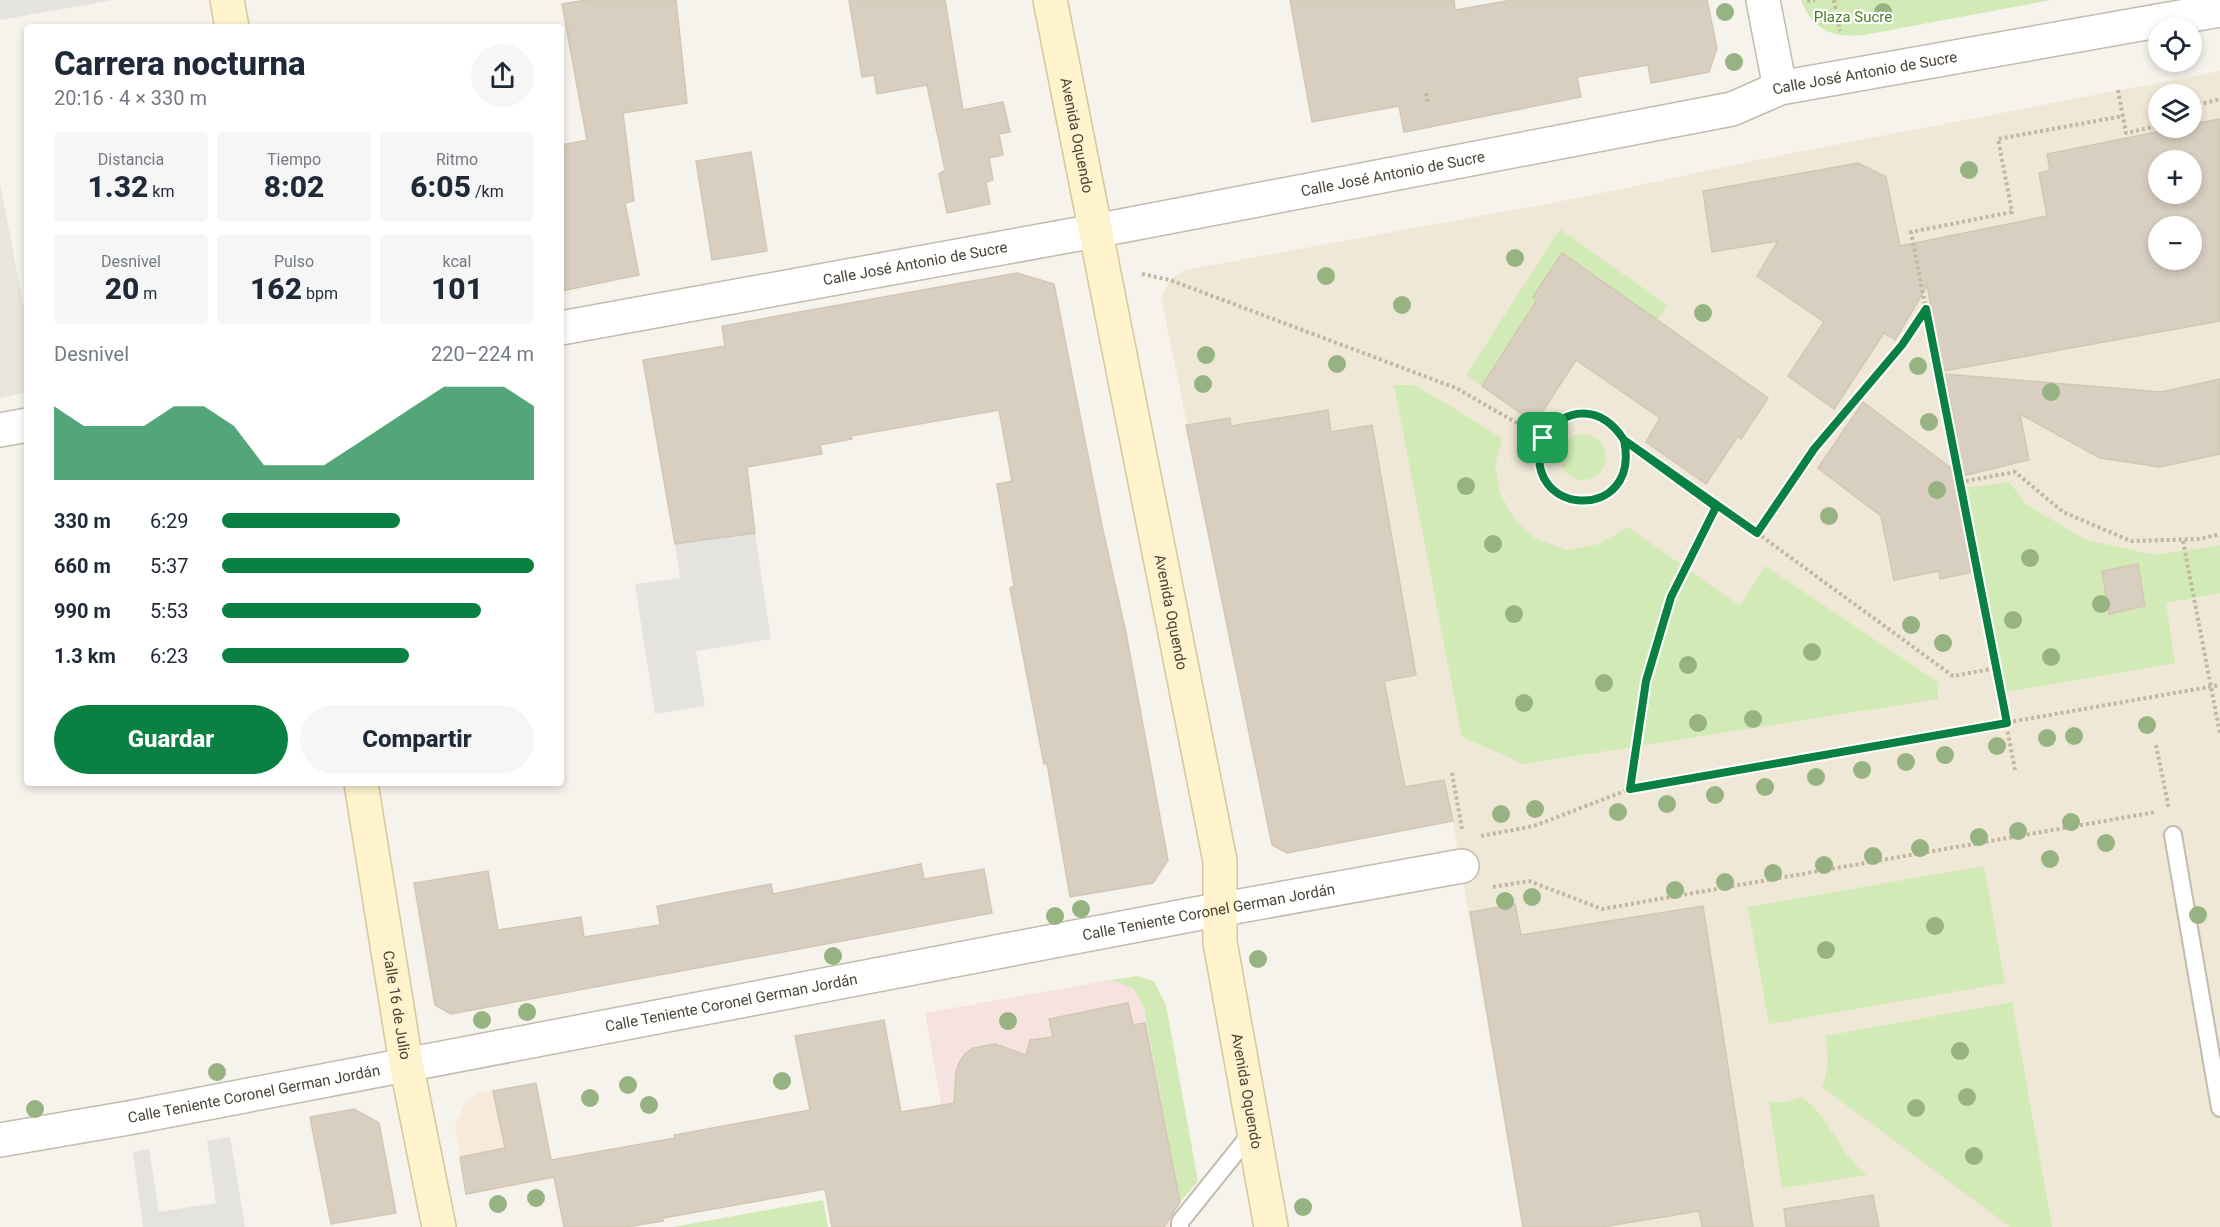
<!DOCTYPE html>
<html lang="es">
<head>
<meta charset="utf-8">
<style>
	body { margin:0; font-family:Roboto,sans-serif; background:#f6f6f7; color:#1f2937; height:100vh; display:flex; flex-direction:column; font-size:22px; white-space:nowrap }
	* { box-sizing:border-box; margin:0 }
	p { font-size:20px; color:#747a83 }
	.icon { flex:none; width:33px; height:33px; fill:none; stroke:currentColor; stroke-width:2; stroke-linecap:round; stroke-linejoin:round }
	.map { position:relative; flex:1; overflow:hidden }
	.sheet { position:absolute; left:24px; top:24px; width:540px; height:762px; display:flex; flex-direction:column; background:#fff; border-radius:6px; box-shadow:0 3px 9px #0003 }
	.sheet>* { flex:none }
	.fabs { position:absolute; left:2148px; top:18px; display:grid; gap:12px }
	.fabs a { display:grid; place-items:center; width:54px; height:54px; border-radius:50%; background:#fff; box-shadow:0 3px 9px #0003; font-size:30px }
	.pin { position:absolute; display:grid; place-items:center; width:51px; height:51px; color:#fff; margin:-26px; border-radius:12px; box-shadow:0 3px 9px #0006 }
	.round { display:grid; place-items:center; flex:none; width:63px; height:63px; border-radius:32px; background:#f6f6f7 }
	.headline { display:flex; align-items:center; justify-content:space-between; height:102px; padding:0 30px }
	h1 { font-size:33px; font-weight:800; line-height:45px }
	.metrics { display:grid; grid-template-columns:repeat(3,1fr); gap:9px; height:102px; padding:6px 30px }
	.metrics div { display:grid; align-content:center; border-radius:6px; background:#f6f6f7; text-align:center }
	.metrics b { font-size:30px; font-weight:800 }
	.metrics small { font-size:16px; font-weight:400 }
	.metrics p { font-size:16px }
	.chart { height:168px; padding:12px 30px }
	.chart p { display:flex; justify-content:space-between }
	.chart svg { width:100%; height:108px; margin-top:6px; fill:#0b8043; opacity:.7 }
	.cta { display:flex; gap:12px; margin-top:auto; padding:12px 30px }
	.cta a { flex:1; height:69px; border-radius:36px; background:#0b8043; color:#fff; font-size:24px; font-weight:800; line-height:69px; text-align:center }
	.cta a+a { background:#f6f6f7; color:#1f2937 }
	ul { padding:0 30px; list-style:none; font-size:20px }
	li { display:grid; grid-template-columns:96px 72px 1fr; align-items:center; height:45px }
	li i { height:15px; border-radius:8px; background:#0b8043 }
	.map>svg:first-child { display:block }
	.residential { fill:#eae5da }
	.commercial { fill:#f7ead8 }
	.education { fill:#efe8d6; fill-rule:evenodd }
	.medical { fill:#f6e3e0 }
	.green { fill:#d2eab5 }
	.parking { fill:#e5e3e0 }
	.building { fill:#d8cfc1; stroke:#d3c7b4; stroke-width:1.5; fill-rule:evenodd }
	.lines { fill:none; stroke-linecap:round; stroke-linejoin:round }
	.lane-casing { stroke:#c2bbae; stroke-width:20 }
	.street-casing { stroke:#c2bbae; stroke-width:36 }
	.secondary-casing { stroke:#d6c79b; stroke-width:36 }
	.path { stroke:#c4b79f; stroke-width:4; stroke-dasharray:3 3; stroke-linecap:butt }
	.lane { stroke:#fff; stroke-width:16 }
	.street { stroke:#fff; stroke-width:33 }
	.secondary { stroke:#fff3cd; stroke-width:33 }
	.tree { fill:#97b381 }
	.route-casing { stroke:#fff; stroke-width:12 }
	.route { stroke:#0b8043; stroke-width:8 }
	.labels { text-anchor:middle; stroke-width:4.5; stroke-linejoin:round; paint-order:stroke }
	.park-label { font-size:15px; fill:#4a7f2a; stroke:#fff }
	.street-label { font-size:15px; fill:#4b4439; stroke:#fff }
</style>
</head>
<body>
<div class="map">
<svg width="2220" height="1227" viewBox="0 0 2220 1227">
	<rect width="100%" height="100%" fill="#f6f3ec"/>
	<polygon class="residential" points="0,184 27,323 27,392 0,398"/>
	<polygon class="commercial" points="536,1083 554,1177 466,1194 455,1124 465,1104 477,1093"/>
	<path class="education" d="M2220 71V1227H1522L1453 822 1287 853 1272 845 1161 296 1170 280 1185 270 1578 198 1777 156ZM2158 94H2192V128H2158ZM2158 160H2192V194H2158ZM2158 226H2192V260H2158Z"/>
	<polygon class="medical" points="1111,980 1133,988 1144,1008 1180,1202 1170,1218 1171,1227 963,1227 925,1013"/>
	<g class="green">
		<path d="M1801 0H2051L1864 35C1833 38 1813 31 1801 0Z"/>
		<polygon points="1560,229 1667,305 1657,320 1562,253 1533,297 1537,300 1482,386 1466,375"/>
		<polygon points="1394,385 1415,385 1502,438 1495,465 1500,493 1514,519 1536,539 1567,550 1599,544 1628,527 1740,606 1765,566 1938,682 1938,699 1524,764 1462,737"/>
		<circle cx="1583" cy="457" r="23"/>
		<polygon points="2009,482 2027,505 2086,540 2155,555 2220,545 2220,593 2166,603 2175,663 2001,693 1962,488"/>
		<polygon points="1984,866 2005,983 1769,1024 1748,907"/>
		<polygon points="1137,976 1154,981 1166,1005 1198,1181 1180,1202 1144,1008 1133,988 1111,980"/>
		<path d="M2012 1002 2052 1227H2010L1822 1087C1829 1069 1829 1055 1825 1036Z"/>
		<path d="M1802 1097C1830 1117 1839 1154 1867 1175L1782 1188 1769 1102H1785Z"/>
		<polygon points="823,1200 828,1227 673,1227"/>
	</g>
	<g class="parking">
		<polygon points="0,0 113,0 0,20"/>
		<polygon points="755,533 771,639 696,651 705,706 655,714 635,584 680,578 675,544"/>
		<polygon points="230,1137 245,1227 143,1227 133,1152 149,1149 159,1212 216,1203 207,1141"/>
	</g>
	<g class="building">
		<polygon points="586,0 676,0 687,103 623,113 634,201 625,203 639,275 561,291 561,145 587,140 562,4"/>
		<polygon points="849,0 945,0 963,110 1003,102 1010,132 999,134 1003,155 989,158 993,180 986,182 990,204 947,213 939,174 945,170 927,85 877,94 874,75 862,77"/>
		<polygon points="1290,0 1454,0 1455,10 1512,0 1707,0 1717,48 1709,72 1651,83 1648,65 1577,77 1581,97 1404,132 1399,106 1312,122"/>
		<path d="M2220 119V321L1944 371 1927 286 1895 340 1884 333 1834 409 1788 376 1824 322 1757 276 1778 241 1712 252 1703 191 1858 163 1886 177 1900 246 2047 216 2039 173 2050 170 2047 154 2176 128H2192V124ZM2158 160H2192V194H2158ZM2158 226H2192V260H2158Z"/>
		<polygon points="751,152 767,251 712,260 696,161"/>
		<polygon points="1562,253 1768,398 1741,439 1738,436 1706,484 1646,442 1660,418 1576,360 1535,423 1482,386 1537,300 1533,297"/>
		<polygon points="1017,273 1054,284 1102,526 1126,633 1168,860 1153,883 1070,897 1047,763 1044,764 1010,588 1014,586 997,484 1012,481 999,410 851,436 852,439 820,445 822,454 747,467 755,533 675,544 643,360 725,346 722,326"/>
		<polygon points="1945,374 2161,392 2220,379 2220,454 2160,467 2100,458 2020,414 2029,460 1962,476 1951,424 1955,423"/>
		<polygon points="1863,402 1951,468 1972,572 1940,579 1939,571 1894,580 1881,516 1818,468"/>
		<polygon points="1328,410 1331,432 1372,425 1416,675 1384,681 1405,787 1444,780 1453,821 1287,853 1272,845 1186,425 1230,418 1231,426"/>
		<polygon points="2138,564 2145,606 2109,614 2102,571"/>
		<polygon points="921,864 924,879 984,869 992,913 451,1014 435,1005 414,883 488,871 498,930 581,917 584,937 660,925 657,906 771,884 773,894"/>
		<polygon points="1515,904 1521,935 1703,906 1753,1227 1702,1227 1699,1211 1602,1227 1523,1227 1470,912"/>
		<polygon points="1128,1003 1133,1025 1145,1023 1180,1202 1164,1227 832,1227 825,1189 663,1218 663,1221 626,1227 564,1227 554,1177 466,1194 460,1157 505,1148 493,1091 536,1083 551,1160 675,1138 674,1135 810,1110 795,1036 884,1020 901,1112 954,1103 956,1072 959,1063 965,1054 973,1048 995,1044 1026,1055 1030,1040 1053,1037 1049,1019"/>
		<polygon points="354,1109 379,1123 396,1213 331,1224 310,1117"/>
		<polygon points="1873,1195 1879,1227 1786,1227 1784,1209"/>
	</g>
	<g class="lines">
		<g class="lane-casing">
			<g id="lane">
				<polyline points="2173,835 2220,1108"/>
				<polyline points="1180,1227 1180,1222 1253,1131"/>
			</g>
		</g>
		<g class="street-casing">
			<g id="street">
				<polyline points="1763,0 1780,88"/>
				<path id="s1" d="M561 328 1095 231 1732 109 1780 88 2220 10"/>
				<polyline points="0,430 27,425"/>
				<path id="s2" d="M0 1140 134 1117 1190 915 1462 866"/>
			</g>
		</g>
		<g class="secondary-casing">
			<g id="secondary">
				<polyline points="227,0 232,27"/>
				<path id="s3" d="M1050 0 1220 861V942L1271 1227"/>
				<path id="s4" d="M361 783 406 1063 439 1227"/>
			</g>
		</g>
		<g class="path">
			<polyline points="1834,0 1840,31"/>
			<polyline points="1807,1 1815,0"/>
			<polyline points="2118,90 2126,133 2158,126"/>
			<polyline points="1426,93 1428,103"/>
			<polyline points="2192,106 2217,100 2220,101"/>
			<polyline points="1142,274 1170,280 1456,388 1543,438"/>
			<circle cx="1583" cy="457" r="44"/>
			<polyline points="1624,440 1757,533 1953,676 1997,668"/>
			<polyline points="1960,482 2015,472 2063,512 2131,541 2200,539 2220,534"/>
			<polyline points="1757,533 1814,449 1902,345 1926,309"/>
			<polyline points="2183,541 2220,734"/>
			<polyline points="2156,745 2169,809"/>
			<polyline points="2015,770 1911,232 2012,212 1998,139 2123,116"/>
			<polyline points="1452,773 1462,829"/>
			<polyline points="1630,789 1646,681 1671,597 1717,507"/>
			<polyline points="1481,836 1534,826 1630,789 2220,685"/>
			<polyline points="1493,887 1529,881 1602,909 2156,812"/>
		</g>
		<use href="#lane" class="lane"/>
		<use href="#street" class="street"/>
		<use href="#secondary" class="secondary"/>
	</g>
	<g class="tree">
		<circle cx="1725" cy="12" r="9"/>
		<circle cx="1883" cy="12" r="9"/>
		<circle cx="1734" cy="62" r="9"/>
		<circle cx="1969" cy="170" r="9"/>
		<circle cx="1515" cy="258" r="9"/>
		<circle cx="1326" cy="276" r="9"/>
		<circle cx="1402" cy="305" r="9"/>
		<circle cx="1703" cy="313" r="9"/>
		<circle cx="1206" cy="355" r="9"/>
		<circle cx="1337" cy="364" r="9"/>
		<circle cx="1918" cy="366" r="9"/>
		<circle cx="1203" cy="384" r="9"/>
		<circle cx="2051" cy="392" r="9"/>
		<circle cx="1929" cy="422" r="9"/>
		<circle cx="1466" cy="486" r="9"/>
		<circle cx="1937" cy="490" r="9"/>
		<circle cx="1829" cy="516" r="9"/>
		<circle cx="1493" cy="544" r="9"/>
		<circle cx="2030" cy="558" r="9"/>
		<circle cx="2101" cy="604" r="9"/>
		<circle cx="1514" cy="614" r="9"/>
		<circle cx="2013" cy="620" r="9"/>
		<circle cx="1911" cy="625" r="9"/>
		<circle cx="1943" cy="643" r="9"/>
		<circle cx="1812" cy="652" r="9"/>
		<circle cx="2051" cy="657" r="9"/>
		<circle cx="1688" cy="665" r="9"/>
		<circle cx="1604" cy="683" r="9"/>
		<circle cx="1524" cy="703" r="9"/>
		<circle cx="1753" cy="719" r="9"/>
		<circle cx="1698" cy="723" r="9"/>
		<circle cx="2147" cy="725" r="9"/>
		<circle cx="2074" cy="736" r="9"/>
		<circle cx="2047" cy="738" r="9"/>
		<circle cx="1997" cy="746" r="9"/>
		<circle cx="1945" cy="755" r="9"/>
		<circle cx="1906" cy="762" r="9"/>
		<circle cx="1862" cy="770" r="9"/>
		<circle cx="1816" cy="777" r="9"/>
		<circle cx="1765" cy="787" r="9"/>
		<circle cx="1715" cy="795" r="9"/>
		<circle cx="1667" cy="804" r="9"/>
		<circle cx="1535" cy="809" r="9"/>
		<circle cx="1618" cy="812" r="9"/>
		<circle cx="1501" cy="814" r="9"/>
		<circle cx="2071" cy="822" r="9"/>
		<circle cx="2018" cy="831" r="9"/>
		<circle cx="1979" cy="837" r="9"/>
		<circle cx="2106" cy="843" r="9"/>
		<circle cx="1920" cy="848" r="9"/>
		<circle cx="1873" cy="856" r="9"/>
		<circle cx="2050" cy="859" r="9"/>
		<circle cx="1824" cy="865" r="9"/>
		<circle cx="1773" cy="873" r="9"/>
		<circle cx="1725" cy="882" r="9"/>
		<circle cx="1675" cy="890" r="9"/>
		<circle cx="1532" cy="897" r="9"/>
		<circle cx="1505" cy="901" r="9"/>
		<circle cx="1081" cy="909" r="9"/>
		<circle cx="2198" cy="915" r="9"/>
		<circle cx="1055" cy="916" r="9"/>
		<circle cx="1935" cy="926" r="9"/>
		<circle cx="1826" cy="950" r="9"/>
		<circle cx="833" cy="956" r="9"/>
		<circle cx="1258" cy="959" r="9"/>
		<circle cx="527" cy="1012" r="9"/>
		<circle cx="482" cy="1020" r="9"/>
		<circle cx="1008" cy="1021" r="9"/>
		<circle cx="1960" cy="1051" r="9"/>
		<circle cx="217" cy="1072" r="9"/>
		<circle cx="782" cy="1081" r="9"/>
		<circle cx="628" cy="1085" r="9"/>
		<circle cx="1967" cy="1097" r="9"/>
		<circle cx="590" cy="1098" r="9"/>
		<circle cx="649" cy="1105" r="9"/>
		<circle cx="1916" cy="1108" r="9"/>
		<circle cx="35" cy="1109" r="9"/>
		<circle cx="1974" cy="1156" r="9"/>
		<circle cx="536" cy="1198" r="9"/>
		<circle cx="498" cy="1204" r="9"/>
		<circle cx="1303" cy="1207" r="9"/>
	</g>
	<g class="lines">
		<g class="route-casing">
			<path id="route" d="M1543 438C1567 404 1602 406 1624 440L1716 507 1671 597 1646 681 1630 789 2007 723 1926 309 1902 345 1814 449 1757 533 1624 440C1642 526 1517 516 1543 438"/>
		</g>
		<use href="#route" class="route"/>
	</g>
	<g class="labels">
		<g class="park-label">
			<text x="1853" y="22">Plaza Sucre</text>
		</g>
		<g class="street-label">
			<text dy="5" stroke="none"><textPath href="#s1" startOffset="1330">Calle José Antonio de Sucre</textPath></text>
			<text dy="5" stroke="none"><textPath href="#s3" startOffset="138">Avenida Oquendo</textPath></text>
			<text dy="5" stroke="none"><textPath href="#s1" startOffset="846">Calle José Antonio de Sucre</textPath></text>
			<text dy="5" stroke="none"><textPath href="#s1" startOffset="360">Calle José Antonio de Sucre</textPath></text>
			<text dy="5" stroke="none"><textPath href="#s3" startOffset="624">Avenida Oquendo</textPath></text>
			<text dy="5" stroke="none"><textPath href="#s2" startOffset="1230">Calle Teniente Coronel German Jordán</textPath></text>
			<text dy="5" stroke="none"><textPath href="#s2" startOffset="744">Calle Teniente Coronel German Jordán</textPath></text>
			<text dy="5" stroke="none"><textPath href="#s4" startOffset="225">Calle 16 de Julio</textPath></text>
			<text dy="5" stroke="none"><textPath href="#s3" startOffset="1110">Avenida Oquendo</textPath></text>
			<text dy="5" stroke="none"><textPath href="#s2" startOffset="258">Calle Teniente Coronel German Jordán</textPath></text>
		</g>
	</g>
</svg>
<div class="fabs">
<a><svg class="icon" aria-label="locate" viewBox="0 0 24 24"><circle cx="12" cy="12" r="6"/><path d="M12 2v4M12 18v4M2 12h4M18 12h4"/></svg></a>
<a><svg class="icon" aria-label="layers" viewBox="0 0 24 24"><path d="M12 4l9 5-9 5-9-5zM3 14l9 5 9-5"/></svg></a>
<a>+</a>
<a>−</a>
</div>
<div class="pin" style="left:1543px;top:438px;background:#1e9e55"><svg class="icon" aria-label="arrive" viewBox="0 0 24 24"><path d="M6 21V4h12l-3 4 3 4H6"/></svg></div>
<section class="sheet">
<div class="headline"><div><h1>Carrera nocturna</h1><p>20:16 · 4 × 330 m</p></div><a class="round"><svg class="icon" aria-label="share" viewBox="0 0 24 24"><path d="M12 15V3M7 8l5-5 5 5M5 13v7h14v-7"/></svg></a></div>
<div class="metrics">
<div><p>Distancia</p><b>1.32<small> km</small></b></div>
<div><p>Tiempo</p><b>8:02</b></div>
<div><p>Ritmo</p><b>6:05<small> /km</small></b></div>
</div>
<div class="metrics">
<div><p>Desnivel</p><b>20<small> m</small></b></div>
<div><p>Pulso</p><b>162<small> bpm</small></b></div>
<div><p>kcal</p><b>101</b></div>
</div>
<div class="chart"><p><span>Desnivel</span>220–224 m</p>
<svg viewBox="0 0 160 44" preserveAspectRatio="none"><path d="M0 44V14L10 22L20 22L30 22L40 14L50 14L60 22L70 38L80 38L90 38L100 30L110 22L120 14L130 6L140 6L150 6L160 14V44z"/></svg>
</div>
<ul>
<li><b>330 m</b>6:29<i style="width:57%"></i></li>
<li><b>660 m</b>5:37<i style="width:100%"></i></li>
<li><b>990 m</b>5:53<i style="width:83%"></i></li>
<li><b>1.3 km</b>6:23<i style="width:60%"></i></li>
</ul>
<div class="cta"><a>Guardar</a><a>Compartir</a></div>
</section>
</div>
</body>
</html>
